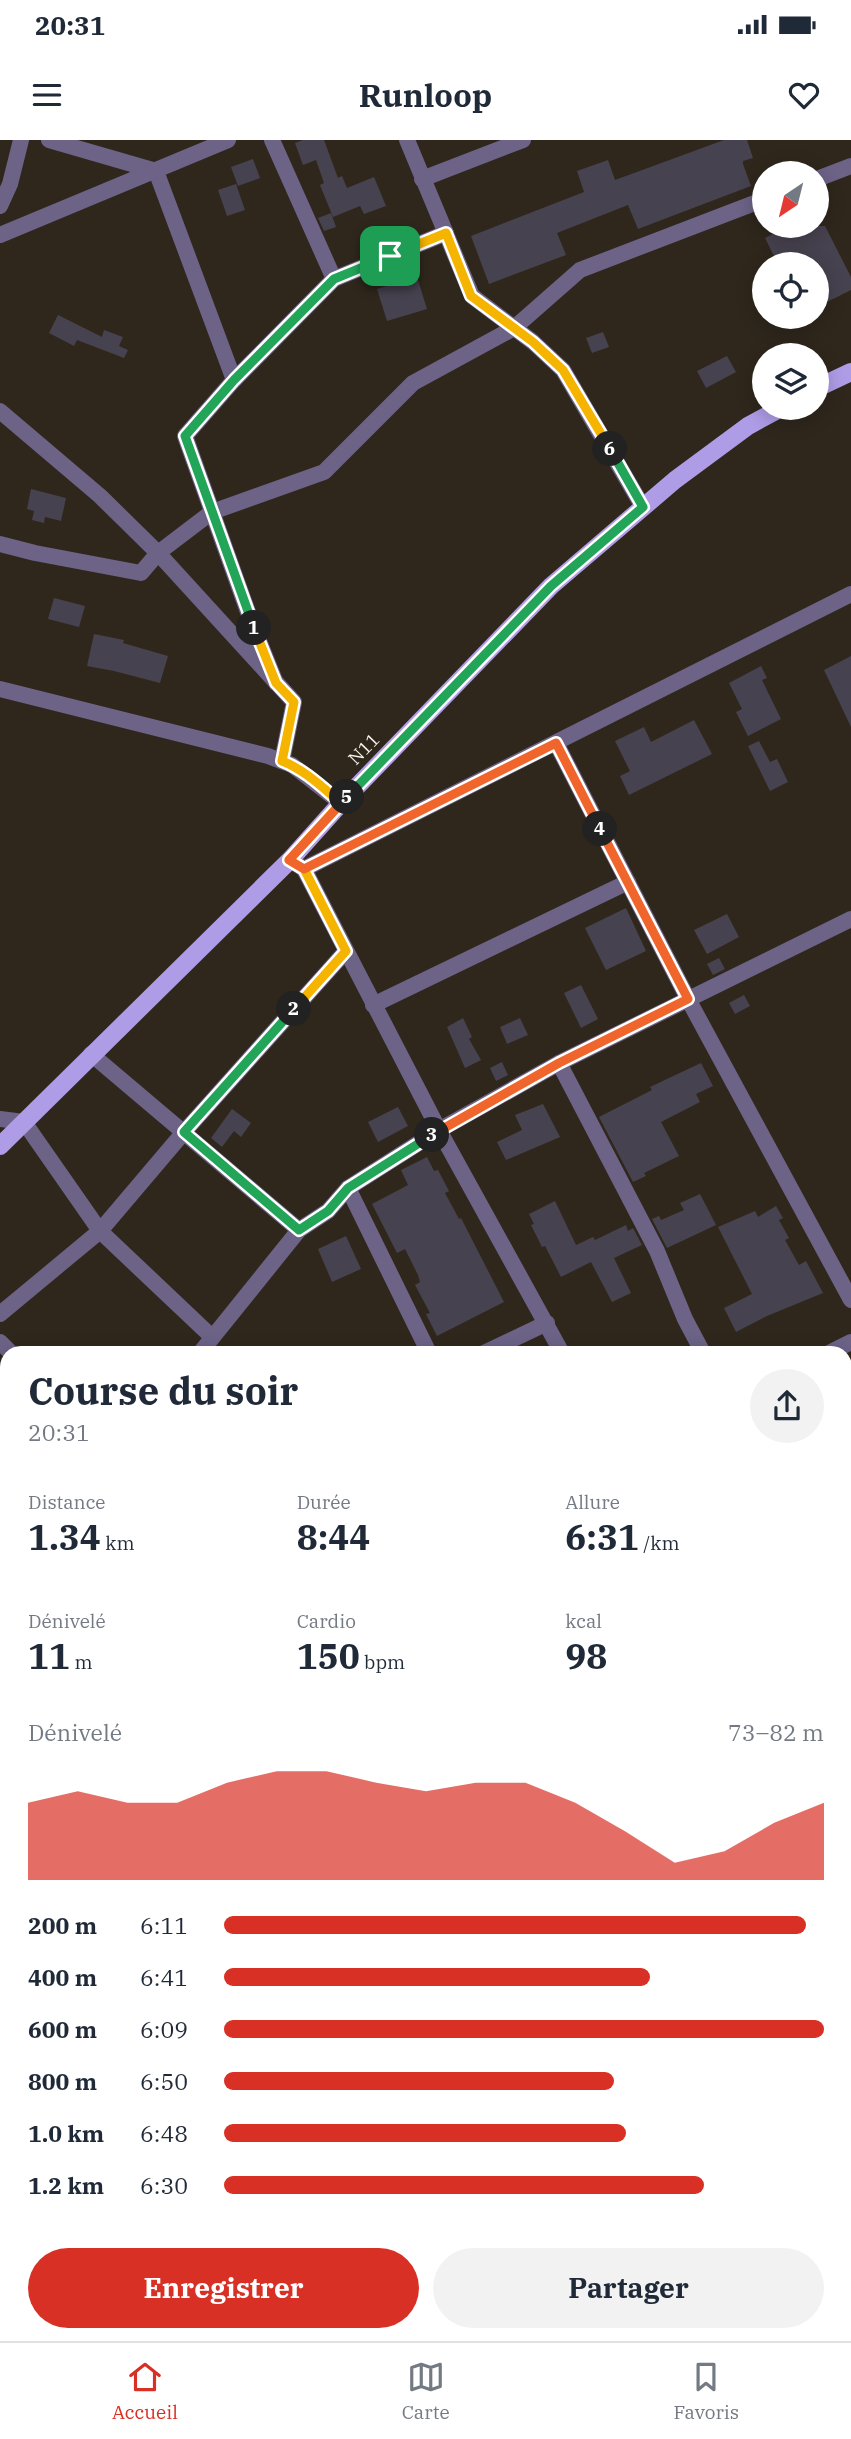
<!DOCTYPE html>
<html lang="fr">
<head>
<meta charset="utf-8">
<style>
	body { margin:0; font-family:"IBM Plex Serif",serif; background:#f2f2f3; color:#1f2937; height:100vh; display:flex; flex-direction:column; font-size:26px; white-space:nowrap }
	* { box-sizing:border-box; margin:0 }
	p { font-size:23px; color:#747a83 }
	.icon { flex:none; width:38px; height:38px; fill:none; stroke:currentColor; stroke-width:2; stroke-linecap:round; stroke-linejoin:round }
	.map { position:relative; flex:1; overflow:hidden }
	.details { position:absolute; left:0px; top:1206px; width:852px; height:996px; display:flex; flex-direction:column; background:#fff; border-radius:21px 21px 0 0; box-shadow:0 4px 18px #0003 }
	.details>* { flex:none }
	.needle { width:46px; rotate:215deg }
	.fabs { position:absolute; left:752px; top:21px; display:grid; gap:14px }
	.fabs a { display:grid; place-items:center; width:77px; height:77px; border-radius:50%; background:#fff; box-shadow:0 4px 18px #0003; font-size:35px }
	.pin { position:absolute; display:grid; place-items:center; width:60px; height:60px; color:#fff; margin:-30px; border-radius:14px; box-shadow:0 4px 10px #0006 }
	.km { position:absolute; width:35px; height:35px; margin:-18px; border-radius:50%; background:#222; color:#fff; font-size:19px; line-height:35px; text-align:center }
	.round { display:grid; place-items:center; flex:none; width:74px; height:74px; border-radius:37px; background:#f2f2f3 }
	.summary { display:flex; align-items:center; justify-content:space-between; height:119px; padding:0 28px }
	h1 { font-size:38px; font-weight:800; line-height:52px }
	.metrics { display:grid; grid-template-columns:repeat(3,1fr); gap:10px; height:119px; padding:7px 28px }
	.metrics div { display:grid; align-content:center }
	.metrics b { font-size:35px; font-weight:800 }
	.metrics small { font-size:19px; font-weight:400 }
	.metrics p { font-size:19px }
	.chart { height:196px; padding:14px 28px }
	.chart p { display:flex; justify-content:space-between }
	.chart svg { width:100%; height:126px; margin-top:7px; fill:#d93025; opacity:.7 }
	.action { display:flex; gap:14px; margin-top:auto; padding:14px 28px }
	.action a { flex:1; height:80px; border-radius:42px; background:#d93025; color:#fff; font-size:28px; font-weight:800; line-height:80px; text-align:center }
	.action a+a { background:#f2f2f3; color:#1f2937 }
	ul { padding:0 28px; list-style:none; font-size:23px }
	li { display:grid; grid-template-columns:112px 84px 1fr; align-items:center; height:52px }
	li i { height:18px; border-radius:9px; background:#d93025 }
	.status { display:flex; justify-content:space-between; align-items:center; height:49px; padding:0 35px; background:#fff; direction:ltr }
	.status svg { height:19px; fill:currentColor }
	header { display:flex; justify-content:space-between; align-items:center; height:91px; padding:0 28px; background:#fff; font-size:32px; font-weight:800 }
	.tab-bar { display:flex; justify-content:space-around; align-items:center; height:98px; border-top:2px solid #e0e1e3; background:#fff; font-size:19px; color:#747a83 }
	.tab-bar a { display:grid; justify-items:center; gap:4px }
	.tab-bar .selected { color:#d93025 }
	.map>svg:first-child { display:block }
	.building { fill:#47424f }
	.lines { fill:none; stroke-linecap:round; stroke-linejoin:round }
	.street { stroke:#6c6387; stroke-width:16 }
	.primary { stroke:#af9ce7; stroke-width:18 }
	.split-1-casing { stroke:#fff; stroke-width:14 }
	.split-2-casing { stroke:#fff; stroke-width:14 }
	.split-3-casing { stroke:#fff; stroke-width:14 }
	.split-4-casing { stroke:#fff; stroke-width:14 }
	.split-5-casing { stroke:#fff; stroke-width:14 }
	.split-6-casing { stroke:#fff; stroke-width:14 }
	.split-7-casing { stroke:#fff; stroke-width:14 }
	.split-1 { stroke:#22a559; stroke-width:9 }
	.split-2 { stroke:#f5b400; stroke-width:9 }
	.split-3 { stroke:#22a559; stroke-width:9 }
	.split-4 { stroke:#f0652b; stroke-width:9 }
	.split-5 { stroke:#f0652b; stroke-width:9 }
	.split-6 { stroke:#22a559; stroke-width:9 }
	.split-7 { stroke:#f5b400; stroke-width:9 }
	.labels { text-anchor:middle; stroke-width:5; stroke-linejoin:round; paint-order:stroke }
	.street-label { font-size:18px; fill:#f8f2eb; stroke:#2f271c }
</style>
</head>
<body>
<div class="status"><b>20:31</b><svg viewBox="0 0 49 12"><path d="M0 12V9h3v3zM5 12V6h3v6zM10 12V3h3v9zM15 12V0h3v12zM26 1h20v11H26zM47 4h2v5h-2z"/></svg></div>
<header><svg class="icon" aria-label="menu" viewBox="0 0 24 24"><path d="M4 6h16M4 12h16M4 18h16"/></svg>Runloop<svg class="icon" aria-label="heart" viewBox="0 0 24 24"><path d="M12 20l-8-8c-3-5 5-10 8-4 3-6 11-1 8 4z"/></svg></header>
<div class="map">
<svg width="851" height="2201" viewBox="0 0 851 2201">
	<rect width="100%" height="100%" fill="#2f271c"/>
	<g class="building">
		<polygon points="303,0 324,0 338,38 342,36 347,48 374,37 386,66 364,74 360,66 333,77 320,45 324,43 316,20 303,25 295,3"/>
		<polygon points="724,0 747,0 753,18 743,21 743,24 751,46 638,89 628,65 557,93 566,115 489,144 471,96 584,52 577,31 608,20 615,40"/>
		<polygon points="253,19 260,38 238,46 231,27"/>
		<polygon points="236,44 245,70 227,76 218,50"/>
		<polygon points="331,73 336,87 324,91 318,78"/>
		<polygon points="788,86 825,86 851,137 851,150 817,167 817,124 778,124 765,98"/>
		<polygon points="417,137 427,169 387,181 377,149"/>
		<polygon points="58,175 102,197 104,190 123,197 119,206 128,210 124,218 77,200 74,206 49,193"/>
		<polygon points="603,192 609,207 592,213 586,198"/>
		<polygon points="727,216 736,232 706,248 697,231"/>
		<polygon points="31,349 66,358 61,381 45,377 44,383 32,380 34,371 27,369"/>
		<polygon points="54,458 85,466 79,487 48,479"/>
		<polygon points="94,494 124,500 123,503 168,516 160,543 114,531 87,526"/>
		<polygon points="851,516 851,587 824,530"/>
		<polygon points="761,526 767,538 762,540 781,579 748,596 736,572 742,569 729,543"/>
		<polygon points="694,580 712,614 629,655 620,636 630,631 615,601 644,587 651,602"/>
		<polygon points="759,601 770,622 777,619 788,642 770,651 748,606"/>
		<polygon points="626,768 646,811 606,830 585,788"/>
		<polygon points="727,774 739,797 707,814 694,790"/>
		<polygon points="719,818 725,829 713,835 707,824"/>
		<polygon points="581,845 598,879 581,888 564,853"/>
		<polygon points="744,855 750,866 735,874 729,863"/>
		<polygon points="463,878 472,897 469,899 481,920 465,928 447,887"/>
		<polygon points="520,878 528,895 507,904 500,887"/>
		<polygon points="502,922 508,935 496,941 490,928"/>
		<polygon points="701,923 713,946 696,954 700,962 661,982 679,1016 644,1033 646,1036 633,1042 599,977 652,950 650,947"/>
		<polygon points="543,964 560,997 506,1020 497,1002 522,990 515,975"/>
		<polygon points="398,967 408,986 378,1002 368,982"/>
		<polygon points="232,969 251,983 241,997 234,991 222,1007 211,998"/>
		<polygon points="427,1017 434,1031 438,1030 449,1051 445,1053 459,1079 461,1078 504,1162 437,1196 426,1174 430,1173 415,1145 420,1142 418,1135 405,1109 397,1113 372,1064 408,1045 401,1030"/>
		<polygon points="700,1054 716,1085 667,1108 652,1079 659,1076 661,1080 684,1070 680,1063"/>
		<polygon points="555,1061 576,1105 593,1097 595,1100 626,1085 628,1091 633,1088 642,1105 614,1118 631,1153 612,1162 591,1122 561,1137 545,1106 542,1107 531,1085 534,1084 529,1074"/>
		<polygon points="776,1066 783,1078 779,1080 789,1098 785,1100 799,1125 806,1121 823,1153 767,1176 736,1192 724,1168 752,1154 718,1087 755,1071 758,1077"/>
		<polygon points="346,1096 361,1129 332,1142 318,1109"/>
	</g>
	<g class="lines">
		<g class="street">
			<polyline points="49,0 156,31 234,240"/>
			<polyline points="272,0 334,139"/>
			<polyline points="407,0 472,156 533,202 563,230 643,367"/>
			<polyline points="422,39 523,0"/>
			<polyline points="817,39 851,26"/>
			<polyline points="0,66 10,44 21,0"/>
			<polyline points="0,95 228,0"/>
			<polyline points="0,271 100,356 158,413 294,562 282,621"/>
			<polyline points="0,404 35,413 141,433 158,413 212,372 324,332 413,243 514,188 580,130 765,59"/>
			<polyline points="276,543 253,486 185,296 234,240 334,139 446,93"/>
			<polyline points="0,549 268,616 292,625 341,663"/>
			<polyline points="556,603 688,859 851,1160"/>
			<polyline points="290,720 304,729 851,454"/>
			<polyline points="304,729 439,990 562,1213"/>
			<polyline points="373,865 628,742"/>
			<polyline points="91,914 299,1090"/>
			<polyline points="559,923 657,1111 685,1179 703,1213"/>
			<polyline points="0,979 24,982 100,1091 212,1197"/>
			<polyline points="348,1048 429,1213"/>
			<polyline points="0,1174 100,1091 184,992 346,811"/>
			<polyline points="0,1202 11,1213"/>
			<polyline points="200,1213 299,1090 328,1071 348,1048 439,990 559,923 851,779"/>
			<polyline points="484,1213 547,1183"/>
			<polyline points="829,1213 851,1202"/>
			<polyline points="845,1353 851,1350"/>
			<polyline points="0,1453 7,1449"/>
			<polyline points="845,1494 851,1491"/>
			<polyline points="0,1645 7,1641"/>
			<polyline points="845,1651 851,1649"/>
			<polyline points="845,1783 851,1795"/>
			<polyline points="0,1793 7,1806"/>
			<polyline points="0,1833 7,1829"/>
			<polyline points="845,1877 851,1874"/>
			<polyline points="0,1975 7,1971"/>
			<polyline points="845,2014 851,2011"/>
			<polyline points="845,2152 851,2149"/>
			<polyline points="0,2178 7,2175"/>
			<polyline points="570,2194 573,2201"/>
			<polyline points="208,2201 221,2194"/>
			<polyline points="483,2201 496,2194"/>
			<polyline points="745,2201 759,2194"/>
		</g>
		<g class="primary">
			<polyline points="817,248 851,232"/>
			<polyline points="0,1006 290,720 341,663 551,446 675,340 748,286 781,268"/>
		</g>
	</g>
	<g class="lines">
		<g class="split-1-casing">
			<polyline id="split-1" points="254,488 185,296 234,240 334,139 390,116"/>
		</g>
		<g class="split-2-casing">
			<path id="split-2" d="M254 488 276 543 294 562 282 621C305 630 323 648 341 663L289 720 304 729 346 811 294 869"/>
		</g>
		<g class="split-3-casing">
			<polyline id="split-3" points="294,869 184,992 299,1090 328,1071 348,1048 432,995"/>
		</g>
		<g class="split-4-casing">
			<polyline id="split-4" points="432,995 559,923 688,859 600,689"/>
		</g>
		<g class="split-5-casing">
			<polyline id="split-5" points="347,657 289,720 304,729 556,603 600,689"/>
		</g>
		<g class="split-6-casing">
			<polyline id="split-6" points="347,657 551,446 643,367 610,309"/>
		</g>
		<g class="split-7-casing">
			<polyline id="split-7" points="390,116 446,93 471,156 533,202 563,230 610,309"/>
		</g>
		<use href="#split-1" class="split-1"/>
		<use href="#split-2" class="split-2"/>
		<use href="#split-3" class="split-3"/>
		<use href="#split-4" class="split-4"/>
		<use href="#split-5" class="split-5"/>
		<use href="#split-6" class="split-6"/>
		<use href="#split-7" class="split-7"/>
	</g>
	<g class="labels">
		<g class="street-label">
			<text transform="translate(364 609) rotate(-46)" y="6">N11</text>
		</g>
	</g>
</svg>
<div class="fabs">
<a><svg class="needle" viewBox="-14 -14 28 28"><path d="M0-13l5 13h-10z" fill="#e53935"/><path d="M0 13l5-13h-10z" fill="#747a83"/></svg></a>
<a><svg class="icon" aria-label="locate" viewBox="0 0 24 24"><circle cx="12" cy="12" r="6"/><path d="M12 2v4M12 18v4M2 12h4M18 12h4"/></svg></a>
<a><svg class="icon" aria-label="layers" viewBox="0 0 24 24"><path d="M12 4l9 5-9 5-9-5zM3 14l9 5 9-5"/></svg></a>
</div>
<div class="pin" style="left:390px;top:116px;background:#1e9e55"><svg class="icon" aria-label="arrive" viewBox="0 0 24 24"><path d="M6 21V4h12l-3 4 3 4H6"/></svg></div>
<b class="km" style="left:254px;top:488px">1</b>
<b class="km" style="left:294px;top:869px">2</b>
<b class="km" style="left:432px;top:995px">3</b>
<b class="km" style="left:600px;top:689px">4</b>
<b class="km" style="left:347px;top:657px">5</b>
<b class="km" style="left:610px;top:309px">6</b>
<section class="details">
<div class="summary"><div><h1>Course du soir</h1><p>20:31</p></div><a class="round"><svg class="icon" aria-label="share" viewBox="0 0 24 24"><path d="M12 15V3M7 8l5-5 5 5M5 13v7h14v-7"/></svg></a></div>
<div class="metrics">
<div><p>Distance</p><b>1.34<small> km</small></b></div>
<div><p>Durée</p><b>8:44</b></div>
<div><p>Allure</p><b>6:31<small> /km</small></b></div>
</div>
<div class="metrics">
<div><p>Dénivelé</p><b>11<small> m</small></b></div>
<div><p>Cardio</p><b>150<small> bpm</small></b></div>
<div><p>kcal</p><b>98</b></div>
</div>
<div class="chart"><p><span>Dénivelé</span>73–82 m</p>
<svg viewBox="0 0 160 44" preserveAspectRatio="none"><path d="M0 44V17L10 13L20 17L30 17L40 10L50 6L60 6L70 10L80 13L90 10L100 10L110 17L120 27L130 38L140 34L150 24L160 17V44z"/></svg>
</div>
<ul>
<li><b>200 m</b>6:11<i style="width:97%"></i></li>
<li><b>400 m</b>6:41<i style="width:71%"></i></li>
<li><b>600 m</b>6:09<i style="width:100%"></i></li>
<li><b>800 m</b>6:50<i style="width:65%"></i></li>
<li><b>1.0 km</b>6:48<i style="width:67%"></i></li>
<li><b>1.2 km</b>6:30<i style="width:80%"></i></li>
</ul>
<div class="action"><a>Enregistrer</a><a>Partager</a></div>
</section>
</div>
<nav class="tab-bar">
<a class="selected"><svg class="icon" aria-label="home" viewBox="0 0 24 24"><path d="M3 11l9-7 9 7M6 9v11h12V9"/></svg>Accueil</a>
<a><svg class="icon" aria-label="map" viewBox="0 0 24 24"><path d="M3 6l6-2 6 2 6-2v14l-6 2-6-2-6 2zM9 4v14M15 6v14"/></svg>Carte</a>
<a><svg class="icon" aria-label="saved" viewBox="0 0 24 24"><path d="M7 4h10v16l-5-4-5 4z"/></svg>Favoris</a>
</nav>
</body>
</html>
